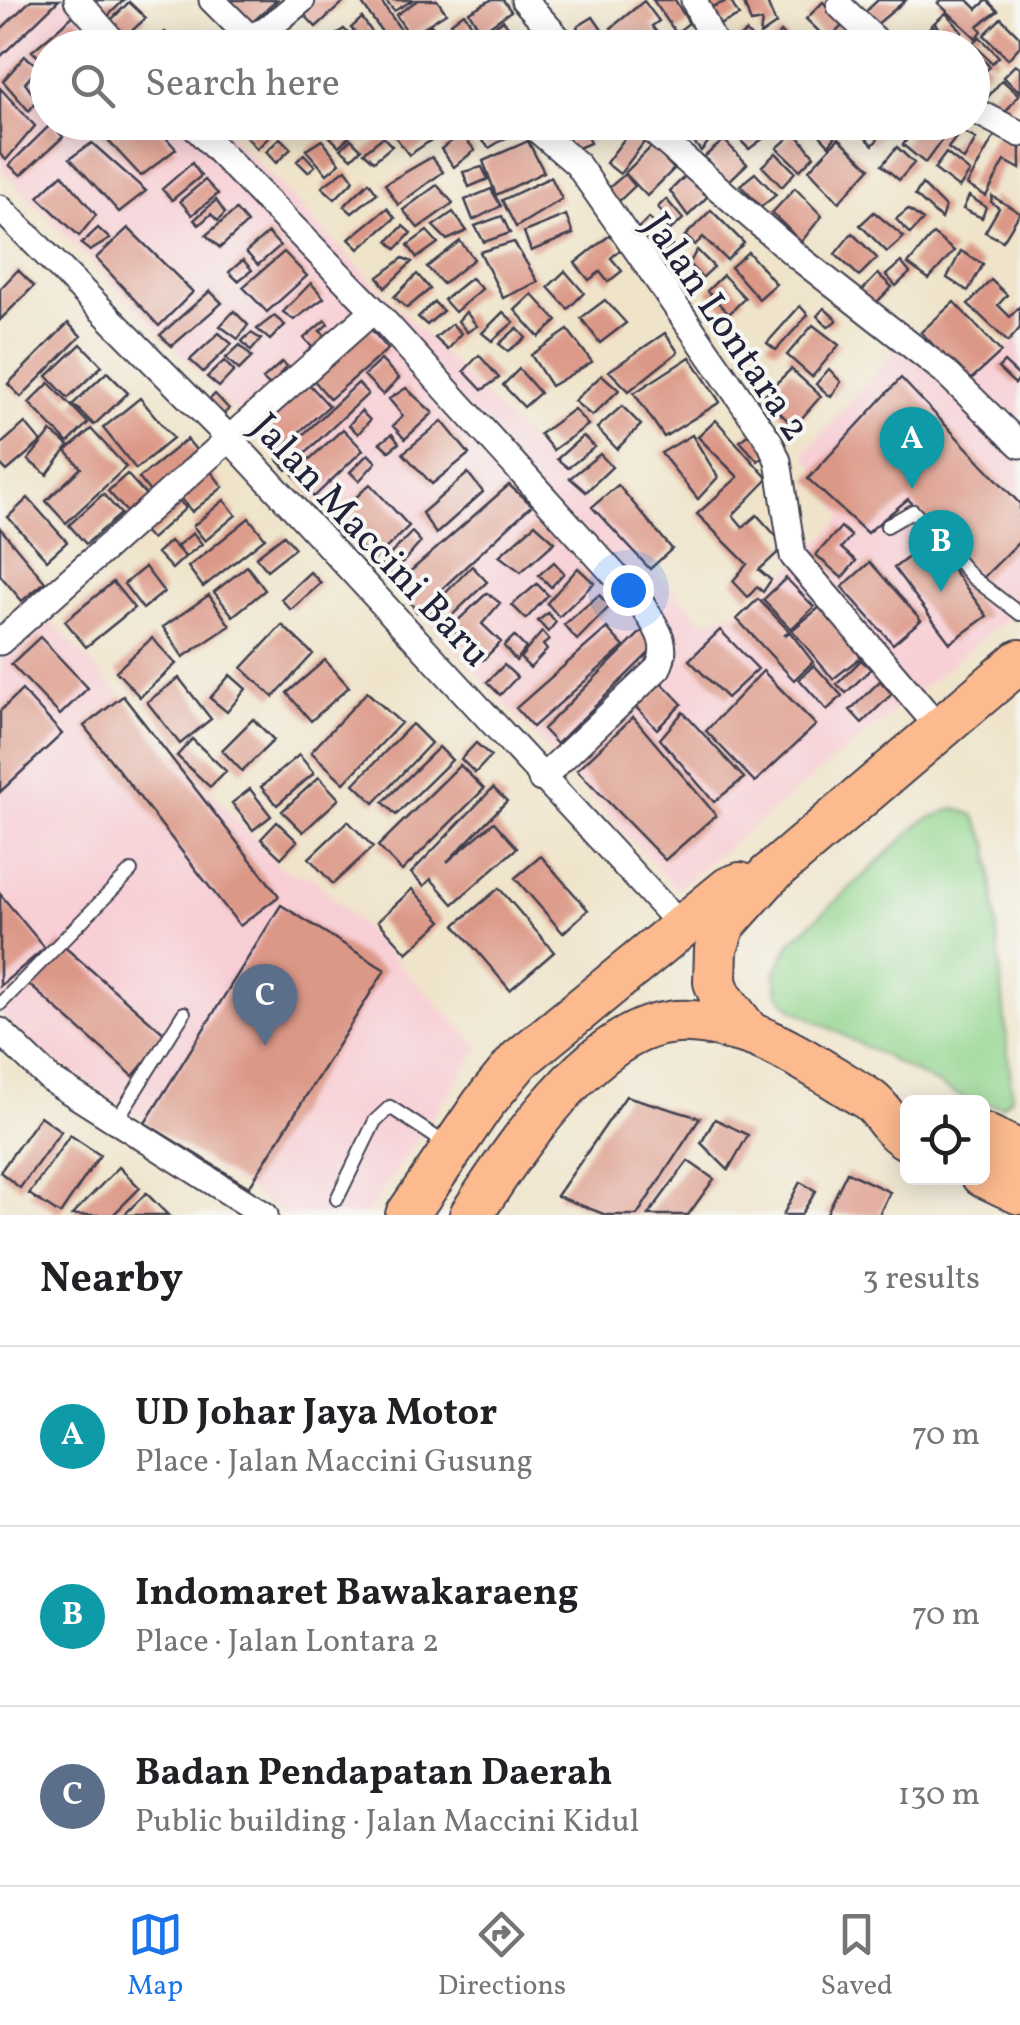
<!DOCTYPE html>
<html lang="en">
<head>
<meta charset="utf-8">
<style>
  :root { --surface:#fff; --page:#f2f2f2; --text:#202124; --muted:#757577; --line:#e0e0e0; --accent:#1a73e8 }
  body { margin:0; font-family:Vollkorn,serif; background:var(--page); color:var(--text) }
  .controls { position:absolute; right:30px; bottom:30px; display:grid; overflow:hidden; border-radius:15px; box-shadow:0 5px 25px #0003 }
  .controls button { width:90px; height:90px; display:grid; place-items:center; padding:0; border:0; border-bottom:2px solid var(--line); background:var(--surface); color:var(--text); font:50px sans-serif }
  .you { position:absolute; left:628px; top:590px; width:35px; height:35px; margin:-25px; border:8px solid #fff; border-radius:50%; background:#1a73e8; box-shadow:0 0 0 15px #1a73e833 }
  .badge { display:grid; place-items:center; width:65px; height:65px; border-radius:50%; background:var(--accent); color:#fff; font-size:32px; font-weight:700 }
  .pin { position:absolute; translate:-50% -82px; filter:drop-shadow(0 2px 5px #0008) }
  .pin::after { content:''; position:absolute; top:52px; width:35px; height:30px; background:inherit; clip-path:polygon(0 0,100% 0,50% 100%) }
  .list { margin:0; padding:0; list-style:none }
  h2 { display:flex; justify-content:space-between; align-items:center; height:130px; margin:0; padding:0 40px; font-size:42px }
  h2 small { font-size:32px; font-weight:400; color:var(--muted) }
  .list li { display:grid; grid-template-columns:65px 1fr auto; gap:30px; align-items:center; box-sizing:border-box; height:180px; padding:0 40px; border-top:2px solid var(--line) }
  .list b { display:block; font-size:38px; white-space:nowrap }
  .list p { margin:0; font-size:32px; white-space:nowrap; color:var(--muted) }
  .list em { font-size:32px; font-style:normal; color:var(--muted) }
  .icon { flex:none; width:55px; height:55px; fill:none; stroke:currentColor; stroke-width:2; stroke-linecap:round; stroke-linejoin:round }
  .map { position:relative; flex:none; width:1020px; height:1215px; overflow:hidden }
  .search { position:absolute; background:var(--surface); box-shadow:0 5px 25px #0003; left:30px; right:30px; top:30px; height:110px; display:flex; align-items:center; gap:25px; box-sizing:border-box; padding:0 35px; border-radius:55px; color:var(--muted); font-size:38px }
  .sheet { height:670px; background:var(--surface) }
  nav { display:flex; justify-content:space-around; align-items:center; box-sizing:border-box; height:140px; border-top:2px solid var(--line); background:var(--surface); font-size:28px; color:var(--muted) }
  nav a { display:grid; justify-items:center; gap:5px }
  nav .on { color:var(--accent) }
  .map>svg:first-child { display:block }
  .built { fill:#f7cfd5 }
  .green { fill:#92d58d; stroke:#5a7c64; stroke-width:2.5 }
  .building { fill:#dc9887 }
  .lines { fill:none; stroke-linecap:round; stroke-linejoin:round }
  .service-casing { stroke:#413f50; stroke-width:16 }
  .minor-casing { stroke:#413f50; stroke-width:29 }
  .trunk-casing { stroke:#413f50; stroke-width:46 }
  .service { stroke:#fff; stroke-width:12 }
  .minor { stroke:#fff; stroke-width:25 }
  .trunk { stroke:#fcba8e; stroke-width:42 }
  .labels { text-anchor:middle; stroke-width:8; stroke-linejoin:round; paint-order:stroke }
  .street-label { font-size:40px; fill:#22223b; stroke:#f6f6f2 }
</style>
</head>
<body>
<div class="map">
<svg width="1020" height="1215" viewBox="0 0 1020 1215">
  <rect width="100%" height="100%" fill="#f6f6f2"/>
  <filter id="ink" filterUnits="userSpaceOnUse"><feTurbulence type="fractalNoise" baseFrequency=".01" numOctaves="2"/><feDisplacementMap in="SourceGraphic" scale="20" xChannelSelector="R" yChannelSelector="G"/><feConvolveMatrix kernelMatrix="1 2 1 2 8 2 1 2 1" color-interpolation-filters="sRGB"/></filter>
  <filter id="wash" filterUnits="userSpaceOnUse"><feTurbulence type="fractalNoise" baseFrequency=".0048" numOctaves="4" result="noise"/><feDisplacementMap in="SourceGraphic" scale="40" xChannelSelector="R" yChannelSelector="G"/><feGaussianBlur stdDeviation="2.25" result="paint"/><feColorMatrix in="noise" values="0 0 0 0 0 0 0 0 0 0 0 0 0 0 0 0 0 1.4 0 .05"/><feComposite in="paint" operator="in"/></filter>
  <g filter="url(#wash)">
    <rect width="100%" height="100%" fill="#efe4ca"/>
    <path class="built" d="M0,0H100L147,47L48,48V122L219,123L704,622L750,607L843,518L805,453L907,336L975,379L1020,334V608L676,889L189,362L0,168Z
      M45,614L284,870L314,878L480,1047L366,1215H286L28,1043L0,1013V656Z"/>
    <path class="green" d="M955,808L974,815L989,845L1012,1096L1002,1106L972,1102L793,1009L778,993L775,973L791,942L923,821Z"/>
    <g id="blocks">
      <path class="building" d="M31,0H59L0,57V30Z
        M93,0H124L107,17Z
        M218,0H277L245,29Z
        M312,0H346L316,27L301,11Z
        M364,0H380L403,33L389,42L361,2Z
        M385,0H413L394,11Z
        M418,0H437L446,13L410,36L396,15Z
        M491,0H503L511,11L481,32L469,12Z
        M653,0H675L689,23L676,33Z
        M730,0L739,16L719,25L709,8Z
        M743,0H766L776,24L760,35L762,21L751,23Z
        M878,0H906L876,25L864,13Z
        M942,0H968L977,9L987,0L998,11L978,26L982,31L976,38L938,3Z
        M644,1L659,21L652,26L668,48H604L618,36L611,28Z
        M129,2L146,18L123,39L109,22Z
        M823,2L845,23L828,40L806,19Z
        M464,13L472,25L460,33L451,23Z
        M946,13L962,32L953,41L934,23Z
        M74,15L87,28L63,48H48L44,62L32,51Z
        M593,17L602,30L585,43L577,27Z
        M362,18L381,45L380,48H371L351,28Z
        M1001,18L1020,37V46L1008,59L984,35Z
        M503,20L511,30L496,39L500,48H491L484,34Z
        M431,25L447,48H400Z
        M932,25L952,44L949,48H935L922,35Z
        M344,29L362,48H340L331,38Z
        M165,32L181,48H147Z
        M746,32L754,40L745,48H727Z
        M781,32L797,48H765Z
        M980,37L999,57L992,63L973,43Z
        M972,48L990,67L982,74L972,65Z
        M25,56L39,67L25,83L37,100L29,111L3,81Z
        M1015,65L1020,68V92L1003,77Z
        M1002,80L1019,95L1001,118L983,103Z
        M0,88L35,126L6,160L0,154Z
        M91,122H152L176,149L141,176Z
        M234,122H284L257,149Z
        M307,122H332L317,135Z
        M420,122L433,139L409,155L394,135Z
        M475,122H513L519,130L489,148L470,126Z
        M573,122H582L590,143L569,152L559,129Z
        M677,122H711L718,130L701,151Z
        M730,122H765L773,131L749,149L726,126Z
        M808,122H830L840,131L829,145Z
        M850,122H892L873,145Z
        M919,122H933L947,133L925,163L903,145Z
        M52,123L63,137L21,175L9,165Z
        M343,128L350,136L339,146L330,137Z
        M631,130L645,141L620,174L606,163Z
        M961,131L976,139L964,160L948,148Z
        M795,132L814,156L800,170L777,148Z
        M461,134L475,150L454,167L441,149Z
        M995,135L1020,148V169L1005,161L986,196L967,185Z
        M383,137L392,146L374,161L364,152Z
        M280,138L291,149L276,163L266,152Z
        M839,138L870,168L839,202L809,170Z
        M351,139L361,149L352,158L341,149Z
        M322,140L340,163L327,174L306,150Z
        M724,140L747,164L728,182L704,157Z
        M528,141L544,172L496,195L483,161Z
        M92,143L146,191L119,212L70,158Z
        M652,146L674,169L647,196L625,173Z
        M897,147L914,163L899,180L882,165Z
        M776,153L795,172L782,187L762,166Z
        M946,153L970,172L959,188L934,169Z
        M304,154L315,166L308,172L297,161Z
        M432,157L443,172L398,205L385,184Z
        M192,163L201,176L172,200L162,189Z
        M482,167L488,179L469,187L463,172Z
        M346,169L354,180L335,199L322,187Z
        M755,173L776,195L761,207L740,185Z
        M62,174L96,215L79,236L38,197Z
        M625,174L635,186L613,207L602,194Z
        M686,175L708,196L688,216L670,191Z
        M551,177L562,199L516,227L502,200Z
        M205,180L218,194L192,215L180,201Z
        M369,182L377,193L352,213L344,206Z
        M922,184L945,207L941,219L915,195Z
        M437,185L453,203L418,228L403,210Z
        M795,188L822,216L801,242L772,213Z
        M491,189L501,206L473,220L465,200Z
        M969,196L986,207L982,218L963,209Z
        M992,196L1020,213L1003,241L985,232L999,208L991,202Z
        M666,199L683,219L669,231L659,220L664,215L658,207Z
        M216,200L225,213L218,221L211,214L199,225L194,220Z
        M387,208L395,218L359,249L349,239Z
        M908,209L923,220L910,234L896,219Z
        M236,210L247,223L220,248L206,235Z
        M711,210L744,243L727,260L703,237L695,245L685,236Z
        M453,212L467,231L447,240L433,226Z
        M874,212L904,237L887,252L860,225Z
        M566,215L573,234L531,251L524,232Z
        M502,216L510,233L484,242L475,226Z
        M649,218L672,246L658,257L636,230Z
        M403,226L411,233L396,249L388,241Z
        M98,228L110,239L90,251L81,244Z
        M128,228L193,292L159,326L96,258Z
        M427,231L438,243L417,258L408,245Z
        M268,233L280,246L258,265L246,252Z
        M852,233L877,258L859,276L835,254Z
        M933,234L954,251L929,279L908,264Z
        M610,235L621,249L611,258L622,271L608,282L600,272L589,280L575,263Z
        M460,241L474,259L443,284L427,267Z
        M514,242L538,282L503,298L480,252Z
        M697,250L714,267L702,278L689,264Z
        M961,251L983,264L968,291L947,278Z
        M284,252L307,276L267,312L243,287Z
        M748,252L776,284L759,299L731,267Z
        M403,258L412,262L385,288L378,277Z
        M243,260L252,270L238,281L229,272Z
        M680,260L700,288L682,300L663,273Z
        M901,262L910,273L896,286L886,275Z
        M18,270L34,286L0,320V289Z
        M565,271L584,293L568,309L548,287Z
        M417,274L430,289L407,308L394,297Z
        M878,274L892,287L870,309L857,296Z
        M723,275L745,298L729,314L707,291Z
        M471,278L482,289L455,312L444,300Z
        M991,280L1007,295L998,305L1010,317L1020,306V328L1008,342L968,304Z
        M311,283L324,298L294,320L283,312Z
        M210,291L222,303L172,346L160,335Z
        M532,294L557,321L539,337L515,310Z
        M605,300L626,323L600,343L581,318Z
        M434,302L443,311L427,325L418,317Z
        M954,302L1001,352L968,382L921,332Z
        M800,306L808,315L776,350L767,343Z
        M824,308L837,320L828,327L817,316Z
        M234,311L248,325L238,339L220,326Z
        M466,312L477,326L467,332L458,321Z
        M503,312L514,322L492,341L482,333Z
        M274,316L285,325L270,340L257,329Z
        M325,320L328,324L320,331L326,336L330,331L337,339L319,355L304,338Z
        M68,323L81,336L21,397L8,384Z
        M452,324L461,333L448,350L435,338Z
        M813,325L839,345L812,377L787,355Z
        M369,327L388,349L330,399L311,377Z
        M517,328L526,338L508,351L499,344Z
        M568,330L592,362L551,386L531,355Z
        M219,333L232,344L203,372L190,360Z
        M251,333L261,339L251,351L242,341Z
        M665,333L678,352L629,391L609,371Z
        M81,344L102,366L68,398L47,376Z
        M240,345L252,357L239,370L226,358Z
        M479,355L499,378L482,390L464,371Z
        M690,357L720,402L664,437L634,393Z
        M381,360L399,378L383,395L364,375Z
        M224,361L234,371L219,387L207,377Z
        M282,362L287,366L280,374L289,383L276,393L263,379Z
        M1004,362L1020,377L1015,384L998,368Z
        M519,369L540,393L524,407L503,385Z
        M791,369L821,396L794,427L763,396Z
        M829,369L841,382L831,397L816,384Z
        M107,372L128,393L94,425L73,404Z
        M602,375L619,390L592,416L574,401Z
        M901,378L1020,504V541L981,580L908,499L867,533L808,479Z
        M49,383L88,423L68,443L29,403Z
        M358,383L368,394L287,470L277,459Z
        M309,384L329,406L281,448L260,425Z
        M406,388L433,413L405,439L393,426L403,416L389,399Z
        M215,394L229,409L222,416L208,401Z
        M140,398L173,438L136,469L103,428Z
        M622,406L641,425L617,449L597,428Z
        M574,409L588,425L553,450L540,434Z
        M361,411L370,420L358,434L349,425Z
        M716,420L768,479L733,515L743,527L757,515L785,546L759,570L771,580L763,592L757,587L748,597L733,581L747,564L697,514L738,477L698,437Z
        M442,421L469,454L432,484L403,453Z
        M25,423L41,442L7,471L0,464V445Z
        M91,429L126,467L66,523L46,501L81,468L66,451Z
        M343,429L363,450L314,497L293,474Z
        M753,430L771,449L758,461L740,441Z
        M51,432L69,446L47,475L28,460Z
        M392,434L399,443L389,451L380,443Z
        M692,435L718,477L698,499L661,453Z
        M583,436L595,447L568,468L557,459Z
        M187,439L202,457L153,496L139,478Z
        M368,454L376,462L359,481L350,472Z
        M600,454L612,467L586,492L570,478Z
        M206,465L223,487L192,512L175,490Z
        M468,473L483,492L436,534L422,513Z
        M127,474L153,503L134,520L108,491Z
        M370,484L409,526L374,560L332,520Z
        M509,485L532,505L417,612L397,583Z
        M618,485L672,549L650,569L592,507Z
        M172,493L186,508L151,539L138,524Z
        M103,494L121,514L86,544L69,525Z
        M28,498L67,542L47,560L8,517Z
        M224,500L236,515L205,541L193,526Z
        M249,518L265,538L203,587L188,567Z
        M535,524L555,542L521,572L499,556Z
        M841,527L851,536L841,548L856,561L842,578L816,555Z
        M0,528L45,582L22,601L0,575Z
        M412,532L421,542L392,575L381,564Z
        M193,533L202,544L185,557L177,546Z
        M284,535L295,548L267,570L256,557Z
        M931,540L987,616L950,643L894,568Z
        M170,541L185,557L172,569L157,553Z
        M554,562L564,573L551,587L539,575Z
        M870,562L921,620L893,644L842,587Z
        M247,566L265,590L233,616L214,592Z
        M472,566L487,582L442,625L428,611Z
        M145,567L164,592L143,609L124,584Z
        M578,568L594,583L559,617L547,603Z
        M310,572L321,583L291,610L281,599Z
        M786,578L814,607L791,629L763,600Z
        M113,582L134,608L86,647L65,621Z
        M537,584L548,595L526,619L512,605Z
        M487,593L500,603L482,624L501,642L483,660L451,627Z
        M209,595L230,626L183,657L163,627Z
        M599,595L610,606L577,640L564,625Z
        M758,599L789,631L784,636L790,632L813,662L794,680L737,619Z
        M820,607L861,657L833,679L792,630Z
        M548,613L556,622L548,632L538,621Z
        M282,625L313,654L273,697L242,668Z
        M607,628L624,647L533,727L516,708Z
        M643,630L653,649L557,744L543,729Z
        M720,630L758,669L727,698L689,660Z
        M542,632L549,640L543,645L547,650L530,668L520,658Z
        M514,636L526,648L516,661L504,646Z
        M40,637L88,688L60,715L11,664Z
        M152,638L176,664L140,697L116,671Z
        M325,660L349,687L311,721L287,693Z
        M861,660L871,669L846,693L837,684Z
        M504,665L517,677L500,695L487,682Z
        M814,665L842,696L827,710L799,679Z
        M763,671L816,725L755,782L706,731Z
        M230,675L246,689L227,712L210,698Z
        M179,678L211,719L180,744L147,702Z
        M658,679L682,704L657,729L632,703Z
        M880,681L892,694L862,723L850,710Z
        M22,690L62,734L0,792V711Z
        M367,692L401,723L344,783L311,752Z
        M123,696L279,896L240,926L84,726Z
        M683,712L744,778L714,802L660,739Z
        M633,717L716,815L665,860L577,770Z
        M253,719L274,740L242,771L222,750Z
        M412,724L431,743L374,803L354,784Z
        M192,739L226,771L210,787L177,756Z
        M476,743L491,756L475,773L461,759Z
        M439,747L452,760L396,815L383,802Z
        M299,755L314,773L277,805L261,787Z
        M460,765L484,789L402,871L378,846Z
        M319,777L339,799L303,832L282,811Z
        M493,788L507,801L447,862L494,822L517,848L453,904L431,879L424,886L411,873Z
        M250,789L271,816L253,830L232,803Z
        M348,821L373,847L333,884L309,858Z
        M277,822L297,841L281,858L261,839Z
        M541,856L588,910L563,933L515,878Z
        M499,888L554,952L510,990L455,925Z
        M412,889L442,921L407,953L378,921Z
        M0,894L45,948L0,986Z
        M281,905L385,970L249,1187L145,1123Z
        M60,943L167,1036L133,1076L26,982Z
        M626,1096L700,1118L637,1215H606L557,1196Z
        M40,1116L61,1131L20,1188L0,1172Z
        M715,1119L748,1135L728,1170L701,1143Z
        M70,1135L100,1155L60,1214L29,1194Z
        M688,1161L714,1179L688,1215H648Z
        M119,1167L140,1188L113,1215H72Z
        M847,1172L890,1192L879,1215H826Z
        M800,1182L816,1191L801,1215H783Z
        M146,1193L168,1215H124Z"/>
    </g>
  </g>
  <g filter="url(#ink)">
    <use href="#blocks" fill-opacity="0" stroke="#413f50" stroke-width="2.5"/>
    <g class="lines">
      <g class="service-casing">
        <path id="service" d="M887,526L913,511L973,578L1020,614
          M0,1004L131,871
          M116,1121L184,1013
          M337,1199L375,1121L390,1107L446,1144"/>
      </g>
      <g class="minor-casing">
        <path id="minor" d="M77,0L119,48
          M212,0L249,37L266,30L302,0
          M524,0L567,48
          M694,0L716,48
          M840,6L884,48
          M972,109L1020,134
          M190,122L374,310L642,605C655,625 671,644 658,668L541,779
          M528,122L577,164L770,442L778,461L793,556L940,729
          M642,122L799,258L944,371L1020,445
          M0,208L228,437L682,927
          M0,642L374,310
          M0,1031L50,1079L265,1215"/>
      </g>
      <g class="trunk-casing">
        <path id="trunk" d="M749,1033L721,997L715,982L716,949L724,925L769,875L1020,661
          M982,1134L1020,1152
          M982,1175L1020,1193
          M407,1215L483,1104L519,1060L729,888L740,884
          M471,1215C511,1154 590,1032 669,1023C693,1019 720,1026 744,1032C780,1042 832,1077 865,1097C883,1107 888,1129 908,1139"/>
      </g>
      <use href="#service" class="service"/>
      <use href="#minor" class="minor"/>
      <use href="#trunk" class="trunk"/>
    </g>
  </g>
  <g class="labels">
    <g class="street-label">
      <text transform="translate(728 326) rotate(56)" y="14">Jalan Lontara 2</text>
      <text transform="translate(372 539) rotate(47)" y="14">Jalan Maccini Baru</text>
    </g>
  </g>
</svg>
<div class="controls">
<button><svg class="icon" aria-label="locate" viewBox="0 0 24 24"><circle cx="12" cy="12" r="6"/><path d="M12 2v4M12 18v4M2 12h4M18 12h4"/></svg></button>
</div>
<div class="you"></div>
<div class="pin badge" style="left:912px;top:489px;background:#0f9aa8">A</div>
<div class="pin badge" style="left:941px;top:592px;background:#0f9aa8">B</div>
<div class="pin badge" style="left:265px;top:1046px;background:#5c6f8a">C</div>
<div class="search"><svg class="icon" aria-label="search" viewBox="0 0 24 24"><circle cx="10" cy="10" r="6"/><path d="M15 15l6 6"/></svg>Search here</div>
</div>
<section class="sheet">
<h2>Nearby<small>3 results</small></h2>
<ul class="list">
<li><span class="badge" style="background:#0f9aa8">A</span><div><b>UD Johar Jaya Motor</b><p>Place · Jalan Maccini Gusung</p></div><em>70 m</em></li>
<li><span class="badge" style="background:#0f9aa8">B</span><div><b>Indomaret Bawakaraeng</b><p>Place · Jalan Lontara 2</p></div><em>70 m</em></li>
<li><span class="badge" style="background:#5c6f8a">C</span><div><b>Badan Pendapatan Daerah</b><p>Public building · Jalan Maccini Kidul</p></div><em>130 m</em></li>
</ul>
</section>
<nav>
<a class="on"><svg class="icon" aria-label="map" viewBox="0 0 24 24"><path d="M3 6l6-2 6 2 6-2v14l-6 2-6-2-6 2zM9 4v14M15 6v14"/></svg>Map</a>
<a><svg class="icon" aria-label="directions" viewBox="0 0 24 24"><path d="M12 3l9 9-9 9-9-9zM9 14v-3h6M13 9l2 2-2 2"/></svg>Directions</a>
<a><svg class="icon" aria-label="saved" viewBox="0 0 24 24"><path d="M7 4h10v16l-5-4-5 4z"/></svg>Saved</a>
</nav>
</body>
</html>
